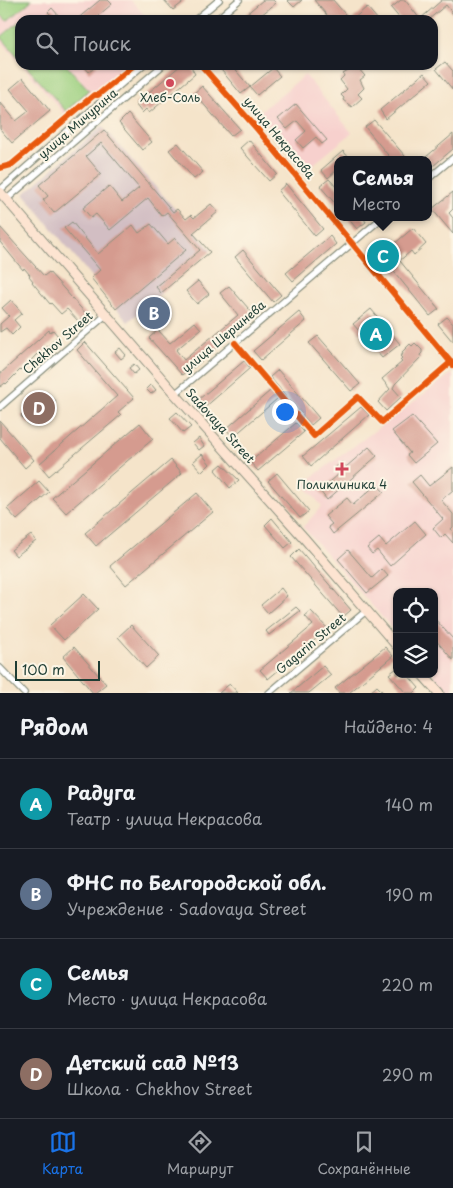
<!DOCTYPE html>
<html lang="ru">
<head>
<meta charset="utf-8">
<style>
  :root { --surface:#171b24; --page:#242831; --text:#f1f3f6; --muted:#9ea1a6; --line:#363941; --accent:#1a73e8 }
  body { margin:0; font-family:"Playpen Sans",sans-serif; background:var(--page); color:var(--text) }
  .controls { position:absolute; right:15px; bottom:15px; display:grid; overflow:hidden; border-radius:10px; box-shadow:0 1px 4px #0004 }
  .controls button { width:45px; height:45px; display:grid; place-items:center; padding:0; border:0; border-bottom:1px solid var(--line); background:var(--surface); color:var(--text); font:25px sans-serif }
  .scale { position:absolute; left:15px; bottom:12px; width:85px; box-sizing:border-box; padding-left:5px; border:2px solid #1f3d34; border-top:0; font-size:14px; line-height:18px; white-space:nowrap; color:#1f3d34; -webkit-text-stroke:4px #fcf5e5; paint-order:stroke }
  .you { position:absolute; left:284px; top:411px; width:18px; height:18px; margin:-12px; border:4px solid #fff; border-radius:50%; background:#1a73e8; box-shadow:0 0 0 8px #1a73e833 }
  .badge { display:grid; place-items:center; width:32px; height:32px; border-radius:50%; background:var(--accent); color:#fff; font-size:16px; font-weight:700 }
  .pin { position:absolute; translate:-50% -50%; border:2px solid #fff; box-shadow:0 1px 5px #0006 }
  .popup { position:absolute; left:334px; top:156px; width:98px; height:65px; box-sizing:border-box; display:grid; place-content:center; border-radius:10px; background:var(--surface); filter:drop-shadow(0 1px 4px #0005); font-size:16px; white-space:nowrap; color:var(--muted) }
  .popup b { font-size:19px; color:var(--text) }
  .popup::after { content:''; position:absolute; left:50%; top:100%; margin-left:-10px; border:10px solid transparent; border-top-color:var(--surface) }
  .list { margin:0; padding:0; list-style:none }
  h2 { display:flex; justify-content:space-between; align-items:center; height:65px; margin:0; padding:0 20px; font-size:21px }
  h2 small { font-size:16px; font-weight:400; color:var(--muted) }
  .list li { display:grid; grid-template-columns:32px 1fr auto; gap:15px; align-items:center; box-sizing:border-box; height:90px; padding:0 20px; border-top:1px solid var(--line) }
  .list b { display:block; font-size:19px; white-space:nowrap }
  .list p { margin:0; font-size:16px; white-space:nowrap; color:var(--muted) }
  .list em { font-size:16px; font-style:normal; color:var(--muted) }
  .icon { flex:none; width:28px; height:28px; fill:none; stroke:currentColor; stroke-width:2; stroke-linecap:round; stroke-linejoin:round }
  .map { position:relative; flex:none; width:453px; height:693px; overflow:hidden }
  .search { position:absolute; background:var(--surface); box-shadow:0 1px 4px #0004; left:15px; right:15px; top:15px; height:55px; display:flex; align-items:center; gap:12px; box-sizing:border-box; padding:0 18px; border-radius:15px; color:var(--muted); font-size:19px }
  .sheet { height:425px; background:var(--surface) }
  nav { display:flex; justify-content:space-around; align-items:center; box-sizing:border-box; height:70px; border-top:1px solid var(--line); background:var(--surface); font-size:14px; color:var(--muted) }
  nav a { display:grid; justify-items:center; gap:2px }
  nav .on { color:var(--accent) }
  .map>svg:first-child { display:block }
  .built { fill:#f7d0cd }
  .industrial { fill:#d2bec3 }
  .green { fill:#9dd080; stroke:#5e865a }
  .building { fill:#d59b8f }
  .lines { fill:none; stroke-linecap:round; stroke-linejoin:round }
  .minor-casing { stroke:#8a907f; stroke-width:8 }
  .secondary-casing { stroke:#8a907f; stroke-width:11 }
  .minor { stroke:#fff; stroke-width:5.5 }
  .secondary { stroke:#fde4d1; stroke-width:9 }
  .cycleway-casing { stroke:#fcf5e5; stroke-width:9 }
  .cycleway { stroke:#e8590c; stroke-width:6 }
  .poi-dot { fill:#d1495b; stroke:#fcf5e5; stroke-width:2 }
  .labels { text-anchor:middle; stroke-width:4; stroke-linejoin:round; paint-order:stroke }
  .poi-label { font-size:12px; fill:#1f3d34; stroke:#fcf5e5 }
  .street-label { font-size:12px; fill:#1f3d34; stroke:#fcf5e5 }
</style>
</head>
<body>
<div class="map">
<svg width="453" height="693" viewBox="0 0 453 693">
  <rect width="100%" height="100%" fill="#fcf5e5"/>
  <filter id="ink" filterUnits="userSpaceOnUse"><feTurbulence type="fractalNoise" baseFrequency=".02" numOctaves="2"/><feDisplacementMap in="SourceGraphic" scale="10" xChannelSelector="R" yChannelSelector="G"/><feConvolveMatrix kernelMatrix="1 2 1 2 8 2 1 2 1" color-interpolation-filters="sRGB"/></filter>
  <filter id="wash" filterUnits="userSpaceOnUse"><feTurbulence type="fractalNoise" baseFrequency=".0096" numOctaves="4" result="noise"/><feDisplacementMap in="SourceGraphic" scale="20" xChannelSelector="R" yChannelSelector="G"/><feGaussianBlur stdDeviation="1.12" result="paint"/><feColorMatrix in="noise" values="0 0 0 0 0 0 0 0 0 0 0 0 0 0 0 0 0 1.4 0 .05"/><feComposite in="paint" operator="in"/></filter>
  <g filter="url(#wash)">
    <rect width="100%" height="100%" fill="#f5e4ca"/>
    <path class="built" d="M0,0H131L149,20H20V63L0,40Z
      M22,65H127L67,117Z
      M305,75L352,133L305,171L258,113Z
      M451,374L453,375V693H448L432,674H434V592H397V634L303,527L322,506L303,484Z"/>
    <path class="industrial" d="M102,126L211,250L128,322L24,194Z"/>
    <path class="green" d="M0,0H32L7,21L0,14Z
      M20,21V59L1,37Z
      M25,65H66L89,90L66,111Z"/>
    <g id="blocks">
      <path class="building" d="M100,0H108L112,4L93,20H76Z
        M164,0H186L173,10Z
        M263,0H273L276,3L255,20H239Z
        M287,0H302L294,7Z
        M314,0H333L350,20H331Z
        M401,0H405L420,19L442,0H453V14L446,5L428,20H401L391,8Z
        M367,7L378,20H352Z
        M52,8L59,16L55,19L48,12Z
        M445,62L453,71V90L436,69Z
        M83,65H98L89,72Z
        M181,65H193L192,69L195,74L149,113L146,109L142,113L135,104Z
        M217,65H231L250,87L241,94Z
        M356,66L365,76L360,80L364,88L358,94L362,98L352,107L343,100L344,98L341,95L347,89L340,80L344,76L343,74Z
        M273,68L280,76L257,95L250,87Z
        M424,73L431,81L386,119L380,110Z
        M23,78L50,111L12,143L0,129V102L16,121L29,111L10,89Z
        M202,86L240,129L231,136L194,93Z
        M296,104L327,140L322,144L316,137L303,148L296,140L306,131L297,121L287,129L278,119Z
        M128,114L152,142L142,150L119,123Z
        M374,120L405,156L400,160H392L365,127Z
        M104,130L173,212L177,209L186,219L191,215L194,218L211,204L218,212L193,233L210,252L161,293L156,287L200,250L167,212L162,216L148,198L110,230L96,214L91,218L83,208L109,186L122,202L139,188L101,143L86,156L101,174L54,213L43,200L48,196L39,185Z
        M453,134V149L433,166L426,157Z
        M249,140L277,174L269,181L240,148Z
        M178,143L203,172L194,179L169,150Z
        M343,151L351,160H338V169L328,178L321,170Z
        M329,179L338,189V207L320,186Z
        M286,184L323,229L315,236L278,191Z
        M453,192V209L449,213L453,218V234L432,209Z
        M347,217H363L366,222L357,229Z
        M72,222L98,254L133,225L139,233L151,224L168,244L175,238L186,250L116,309L91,278L100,270L64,228Z
        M0,227L44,276L49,272L87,315L79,322L67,309L61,314L51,303L50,304L32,282L33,281L29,276L30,275L24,268L23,270L0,242Z
        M413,228L426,244L414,255L411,251L398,262L387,250Z
        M330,236L336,244L293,281L286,273Z
        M243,250L281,295L273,302L235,257Z
        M400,261L439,309L430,316L391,268Z
        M198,281L209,294L197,304L186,291Z
        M229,286L255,316L193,368L192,367L182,375L149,338L158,330L170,343L195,322L201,329L176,350L184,360L238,315L220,293Z
        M157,298L170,313L157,322L158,323L152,329L139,314Z
        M11,300L22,313L14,320L20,327L12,335L6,328L0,332V324L9,316L2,308Z
        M371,309L400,344L382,358L353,324Z
        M299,312L306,321L261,360L253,351Z
        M447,317L453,324V342L438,324Z
        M49,330L50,332L53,330L58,336L42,352L38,355L37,354L22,370L21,369L6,384L5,383L0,387V374Z
        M318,336L360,384L351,391L309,343Z
        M85,342L134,398L118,412L121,415L49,476L39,464L117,396L77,350Z
        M415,343L422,350V353L420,355L421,357L395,384L393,388L401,397L386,411L378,402L390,389L382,379L402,362L400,360L402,358L400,356L403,354L402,352L410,344L412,346Z
        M120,348L126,355L121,359L115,352Z
        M244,361L250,368L204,408L198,400Z
        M134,364L139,370L134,374L129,368Z
        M278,370L319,418L311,425L270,377Z
        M151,384L156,390L151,394L146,389Z
        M270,391L277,399L233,437L226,429Z
        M47,392L56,401L29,425L21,416Z
        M361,407L369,415L311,466L303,456Z
        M177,412L191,427L183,433L170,418Z
        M412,416L437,444L414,463L407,455L410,453L392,431Z
        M0,421L34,460L25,468L0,438Z
        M140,423L153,439L66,513L52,498Z
        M296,423L304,432L258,471L250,462Z
        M199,438L204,446L199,450L193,443Z
        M369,447L377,456L327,500L320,491L340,473L335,468L342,462L346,467Z
        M202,454L210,464L202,472L193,462Z
        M171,460L182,473L96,546L85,533Z
        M222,464L239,480L230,488L215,470Z
        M453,467V490L441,500L453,514V527L451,529L453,532V543L445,534L441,538L433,528L443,519L412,482L420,475L429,486Z
        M277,473L309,511L300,518L268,481Z
        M39,481L49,492L17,520L7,509Z
        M377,484L384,492L333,534L328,527L332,524L325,516L347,498L353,505Z
        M197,493L213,512L126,585L110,566Z
        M272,518L292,542L285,548L265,525Z
        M415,521L426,534L390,566L377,550L372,554L367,548L379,538L386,546Z
        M31,535L36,541L16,556L11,550Z
        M299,549L351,610L343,617L291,557Z
        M348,550L372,578L382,569L388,576L367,593L338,559Z
        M281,588L287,596L268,613L261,605Z
        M84,594L98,609L64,640L50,625Z
        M296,607L300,611L269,635L266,631Z
        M311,611L328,629L268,679L260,670L313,625L305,616Z
        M434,618L453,639V660L434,638Z
        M131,625L159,656L146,668L118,637Z
        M74,647L106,684L95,693H93L63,657Z
        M385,647L393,656L349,693H339L335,688Z
        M323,666L331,675L309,693H291Z
        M397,668V674H407L419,688L414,693H406L389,674Z
        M230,684L238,693H219L227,686Z
        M377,686L384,693H369Z"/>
    </g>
  </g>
  <g filter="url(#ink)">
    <use href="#blocks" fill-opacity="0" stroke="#8a907f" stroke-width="1"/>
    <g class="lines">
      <g class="minor-casing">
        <path id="minor" d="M195,20L219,0
          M216,20L239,0
          M201,65L258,130L453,365
          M428,179L453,158
          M0,190L143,65
          M7,199L163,65
          M235,343L314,436L358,397L382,422L451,362
          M175,394L383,217
          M0,407L107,314
          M0,668L24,693
          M269,693L366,611"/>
      </g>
      <g class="secondary-casing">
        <path id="secondary" d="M0,192L175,394L304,538L397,646
          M422,674L439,693"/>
      </g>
      <use href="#minor" class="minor"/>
      <use href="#secondary" class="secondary"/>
      <g class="cycleway-casing">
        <path id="cycleway" d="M201,65L258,130L453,365
          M0,168L11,165L94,95H98L134,65
          M235,343L314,436L358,397L382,422L451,362"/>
      </g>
      <use href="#cycleway" class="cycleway"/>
    </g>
  </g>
  <g class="poi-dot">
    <circle cx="170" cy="83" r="5"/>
    <path d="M339.5 461.5h5v5h5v5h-5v5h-5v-5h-5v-5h5z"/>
  </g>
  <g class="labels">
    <g class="poi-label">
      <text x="170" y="102">Хлеб-Соль</text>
      <text x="342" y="489">Поликлиника 4</text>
    </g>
    <g class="street-label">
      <text transform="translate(78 124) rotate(-41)" y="4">улица Мичурина</text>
      <text transform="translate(279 138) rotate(50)" y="4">улица Некрасова</text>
      <text transform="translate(224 337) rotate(-40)" y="4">улица Шершнева</text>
      <text transform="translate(58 343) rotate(-41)" y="4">Chekhov Street</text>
      <text transform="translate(220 426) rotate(48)" y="4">Sadovaya Street</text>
      <text transform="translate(311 644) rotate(-40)" y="4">Gagarin Street</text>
    </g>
  </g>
</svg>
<div class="controls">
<button><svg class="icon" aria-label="locate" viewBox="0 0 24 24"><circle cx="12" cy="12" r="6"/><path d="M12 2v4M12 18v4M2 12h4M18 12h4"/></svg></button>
<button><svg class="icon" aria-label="layers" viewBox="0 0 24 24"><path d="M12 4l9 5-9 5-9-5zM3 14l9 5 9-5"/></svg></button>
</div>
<div class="scale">100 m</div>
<div class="you"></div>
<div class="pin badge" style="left:376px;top:334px;background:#0f9aa8">A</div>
<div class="pin badge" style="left:154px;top:313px;background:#5c6f8a">B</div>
<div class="pin badge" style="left:383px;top:256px;background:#0f9aa8">C</div>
<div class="popup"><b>Семья</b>Место</div>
<div class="pin badge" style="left:39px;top:408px;background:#8d6e63">D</div>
<div class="search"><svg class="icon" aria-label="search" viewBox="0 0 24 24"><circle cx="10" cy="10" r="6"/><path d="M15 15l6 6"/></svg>Поиск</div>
</div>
<section class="sheet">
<h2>Рядом<small>Найдено: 4</small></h2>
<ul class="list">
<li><span class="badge" style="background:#0f9aa8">A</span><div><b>Радуга</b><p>Театр · улица Некрасова</p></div><em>140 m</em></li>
<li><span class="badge" style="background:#5c6f8a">B</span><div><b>ФНС по Белгородской обл.</b><p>Учреждение · Sadovaya Street</p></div><em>190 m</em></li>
<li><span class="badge" style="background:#0f9aa8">C</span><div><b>Семья</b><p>Место · улица Некрасова</p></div><em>220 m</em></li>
<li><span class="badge" style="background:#8d6e63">D</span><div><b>Детский сад №13</b><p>Школа · Chekhov Street</p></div><em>290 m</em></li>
</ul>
</section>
<nav>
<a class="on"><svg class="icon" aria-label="map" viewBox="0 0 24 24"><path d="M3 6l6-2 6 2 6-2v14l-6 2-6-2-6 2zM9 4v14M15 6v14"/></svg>Карта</a>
<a><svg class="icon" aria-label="directions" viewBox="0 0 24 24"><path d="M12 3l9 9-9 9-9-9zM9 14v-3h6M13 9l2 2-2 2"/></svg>Маршрут</a>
<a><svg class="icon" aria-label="saved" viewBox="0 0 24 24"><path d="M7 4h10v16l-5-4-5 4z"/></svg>Сохранённые</a>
</nav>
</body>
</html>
